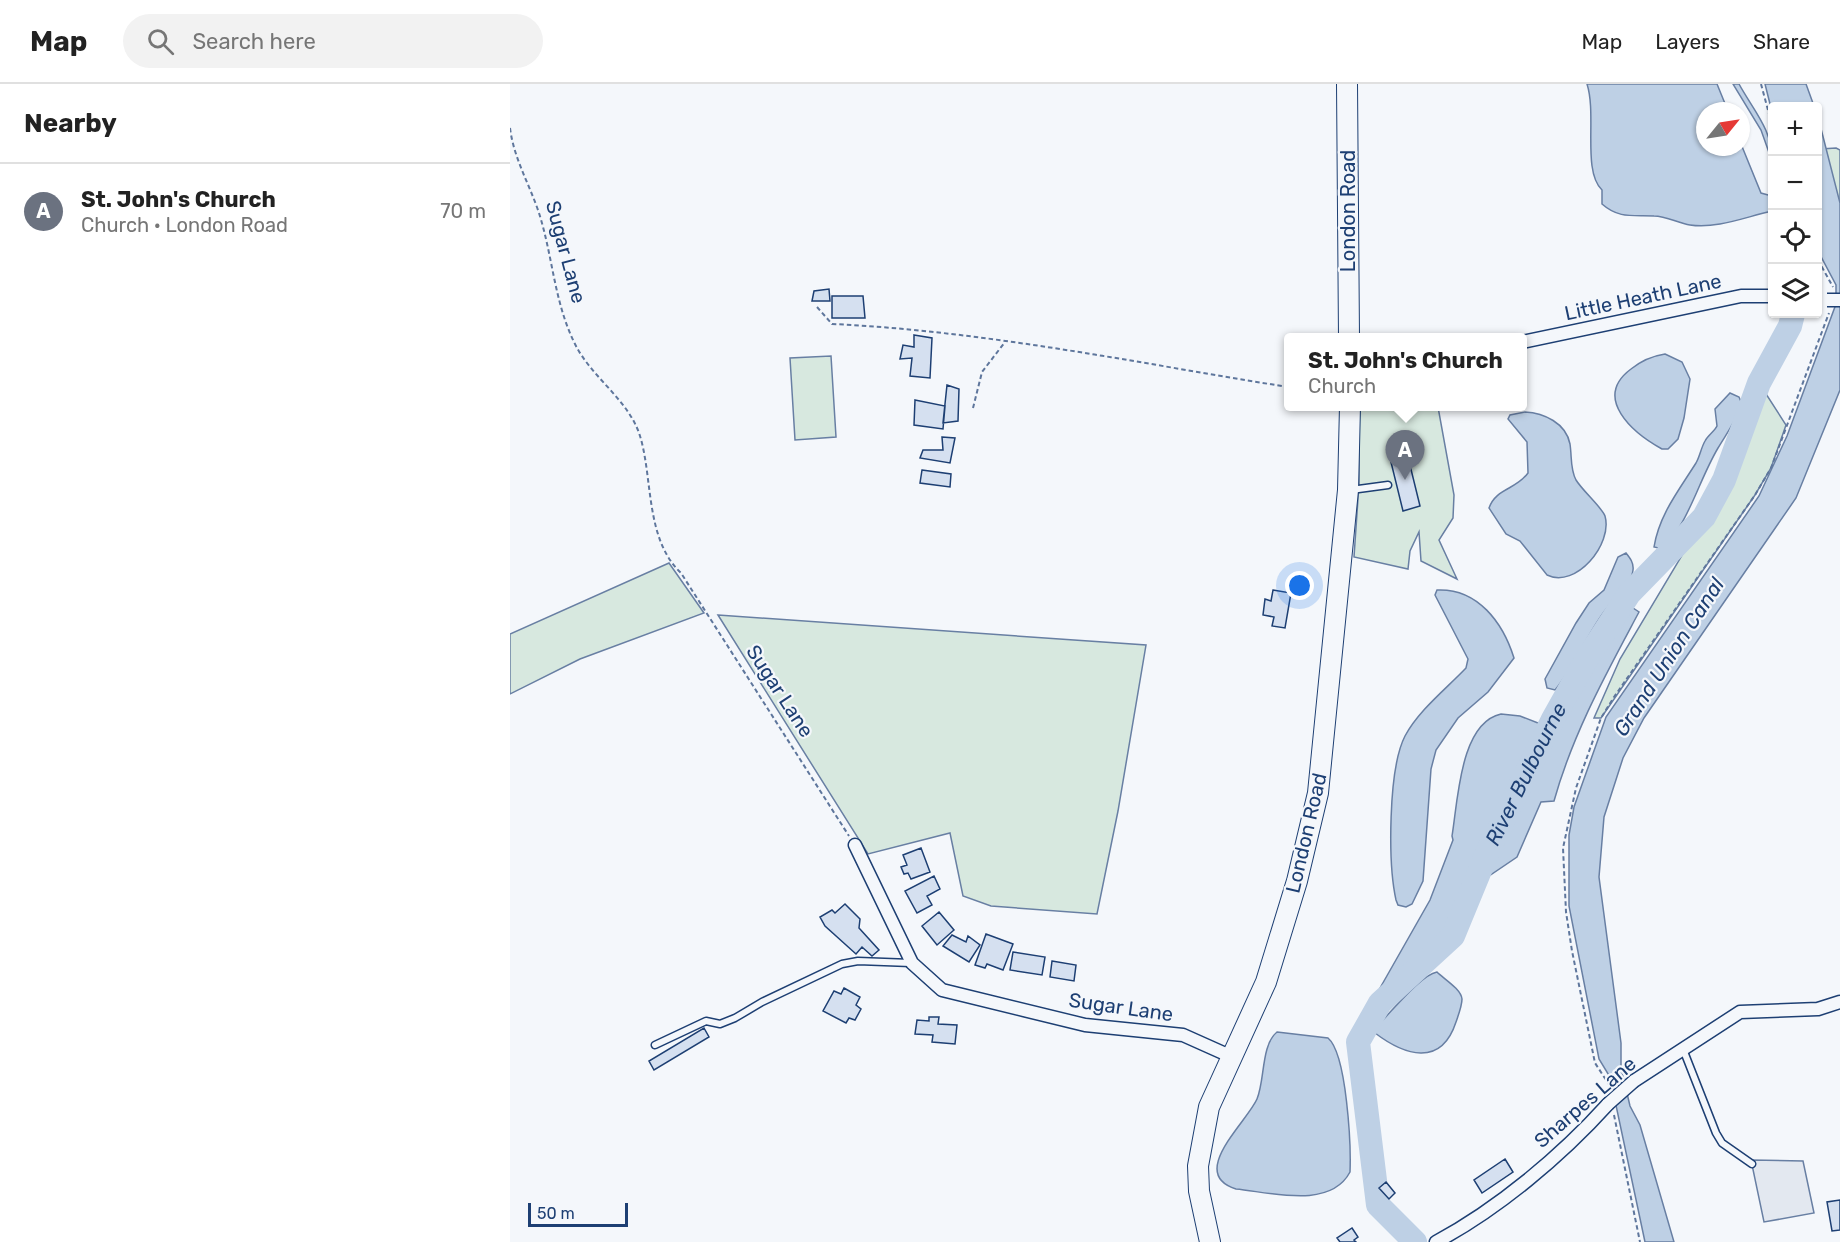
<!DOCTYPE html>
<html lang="en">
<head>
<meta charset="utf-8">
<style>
  :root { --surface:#fff; --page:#f2f2f2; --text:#222; --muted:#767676; --line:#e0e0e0; --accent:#7c3aed }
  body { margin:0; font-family:Rubik,sans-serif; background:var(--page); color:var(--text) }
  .controls { position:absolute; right:18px; top:18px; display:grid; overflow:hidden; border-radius:6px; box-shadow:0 2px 4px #0004 }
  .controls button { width:54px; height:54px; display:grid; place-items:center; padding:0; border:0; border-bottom:2px solid var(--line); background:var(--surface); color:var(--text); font:30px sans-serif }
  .compass { position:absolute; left:1186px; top:18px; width:54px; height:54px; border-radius:50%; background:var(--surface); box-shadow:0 2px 4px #0004; rotate:60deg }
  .scale { position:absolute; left:18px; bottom:15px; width:100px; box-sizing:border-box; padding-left:6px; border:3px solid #1d3f73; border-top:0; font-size:16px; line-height:21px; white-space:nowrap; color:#1d3f73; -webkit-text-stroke:4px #f4f7fb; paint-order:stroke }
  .you { position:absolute; left:790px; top:502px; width:21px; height:21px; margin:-15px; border:4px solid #fff; border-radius:50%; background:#1a73e8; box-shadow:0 0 0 9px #1a73e833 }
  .badge { display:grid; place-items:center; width:39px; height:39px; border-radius:50%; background:var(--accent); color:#fff; font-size:20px; font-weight:700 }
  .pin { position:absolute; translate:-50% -50px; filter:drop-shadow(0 2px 3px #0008) }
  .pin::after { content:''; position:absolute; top:32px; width:21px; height:18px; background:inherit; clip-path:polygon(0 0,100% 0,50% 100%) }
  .popup { position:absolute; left:774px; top:249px; width:243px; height:78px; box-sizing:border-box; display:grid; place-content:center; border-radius:6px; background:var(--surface); filter:drop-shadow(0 2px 4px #0005); font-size:20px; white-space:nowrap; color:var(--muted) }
  .popup b { font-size:22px; color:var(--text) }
  .popup::after { content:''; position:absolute; left:50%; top:100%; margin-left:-12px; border:12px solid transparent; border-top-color:var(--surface) }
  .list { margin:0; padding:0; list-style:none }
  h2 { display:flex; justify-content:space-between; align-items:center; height:78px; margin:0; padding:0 24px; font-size:26px }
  h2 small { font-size:20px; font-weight:400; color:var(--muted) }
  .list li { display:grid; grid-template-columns:39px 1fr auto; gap:18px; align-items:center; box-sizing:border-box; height:96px; padding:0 24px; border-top:2px solid var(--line) }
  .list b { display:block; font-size:22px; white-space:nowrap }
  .list p { margin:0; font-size:20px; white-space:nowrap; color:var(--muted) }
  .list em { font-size:20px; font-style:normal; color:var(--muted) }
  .icon { flex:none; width:33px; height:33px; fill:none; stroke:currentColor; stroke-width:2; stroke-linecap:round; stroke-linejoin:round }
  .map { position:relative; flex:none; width:1330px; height:1158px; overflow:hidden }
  header { display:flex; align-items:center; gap:36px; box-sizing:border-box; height:84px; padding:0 30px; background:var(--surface); border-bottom:2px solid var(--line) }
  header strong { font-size:28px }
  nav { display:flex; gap:33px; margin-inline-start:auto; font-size:21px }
  .search { width:420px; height:54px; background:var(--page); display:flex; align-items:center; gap:15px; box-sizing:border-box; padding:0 21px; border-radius:33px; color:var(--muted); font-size:22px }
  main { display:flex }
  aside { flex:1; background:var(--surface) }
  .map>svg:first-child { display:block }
  .green { fill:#d7e8df; stroke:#687fa3; stroke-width:1.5 }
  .parking { fill:#e3e8f0; stroke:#687fa3; stroke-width:1.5 }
  .water { fill:#bed0e5; stroke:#687fa3; stroke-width:1.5 }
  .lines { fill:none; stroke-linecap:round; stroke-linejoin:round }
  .river { stroke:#bed0e5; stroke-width:24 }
  .building { fill:#d5e0f0; stroke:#1d3f73; stroke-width:1.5 }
  .lane-casing { stroke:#1d3f73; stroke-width:9 }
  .street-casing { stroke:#1d3f73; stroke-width:15 }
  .primary-casing { stroke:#1d3f73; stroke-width:22 }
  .path { stroke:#5e769c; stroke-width:2; stroke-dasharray:4.5 3; stroke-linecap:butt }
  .lane { stroke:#f4f7fb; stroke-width:6 }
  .street { stroke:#f4f7fb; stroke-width:12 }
  .primary { stroke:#f4f7fb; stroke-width:20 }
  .street-bridge-casing { stroke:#1d3f73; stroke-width:15; stroke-linecap:butt }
  .street-bridge { stroke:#f4f7fb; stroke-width:12 }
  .labels { text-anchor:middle; stroke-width:4.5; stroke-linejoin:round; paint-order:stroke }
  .street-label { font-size:20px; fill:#1d3f73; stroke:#f4f7fb }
  .water-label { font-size:21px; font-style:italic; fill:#1d3f73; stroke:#f4f7fb }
</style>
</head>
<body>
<header>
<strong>Map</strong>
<div class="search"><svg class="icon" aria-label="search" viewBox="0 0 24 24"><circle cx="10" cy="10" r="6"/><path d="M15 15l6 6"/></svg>Search here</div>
<nav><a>Map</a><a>Layers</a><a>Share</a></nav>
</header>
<main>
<aside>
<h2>Nearby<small></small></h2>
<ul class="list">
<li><span class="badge" style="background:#6b7280">A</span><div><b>St. John's Church</b><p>Church · London Road</p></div><em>70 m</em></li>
</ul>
</aside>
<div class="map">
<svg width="1330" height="1158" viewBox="0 0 1330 1158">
  <rect width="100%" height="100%" fill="#f4f7fb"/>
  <path class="green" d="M1326,64L1330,66V140L1311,65Z
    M321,272L326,353L285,356L280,274Z
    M1249,299L1276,341L1261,384L1245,411L1091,634H1084L1110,575L1177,463L1214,396Z
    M849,323H928L944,411L943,434L929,456L947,495L911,477L909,448L900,467L898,485L844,473L849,400Z
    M159,479L194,529L70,575L0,610V550Z
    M208,531L636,561L608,727L587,830L481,822L453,812L440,749L358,770Z"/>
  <path class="parking" d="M1241,1076L1293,1077L1304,1129L1254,1138Z"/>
  <path class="water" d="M1077,0H1207L1218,27H1195V63H1231V60L1251,109L1262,112V123L1258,128C1233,134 1205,145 1180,141C1168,139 1156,132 1144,132C1123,131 1109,135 1092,120V106C1072,87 1087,31 1077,0Z
    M1223,0H1229C1243,26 1263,46 1262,77L1251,46Z
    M1255,0H1296L1304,22H1262V28Z
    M1308,33L1330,119V306L1286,414L1134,634L1113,674L1094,733L1089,793L1111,959V984L1120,1022L1130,1041L1164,1158H1135L1100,993L1089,975L1059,822V751L1064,723L1096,633L1249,412L1277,352L1326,220V201L1308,167Z
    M1155,270L1172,278L1180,295L1174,334L1168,355L1158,365H1152C1123,349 1082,314 1121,285C1131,277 1142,272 1155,270Z
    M1220,309L1229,313L1232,320C1226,337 1217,349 1208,364C1188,398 1180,436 1153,465L1144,463C1149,431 1169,406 1186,379C1190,372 1191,364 1195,357C1198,351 1204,348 1207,342L1205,325Z
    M1015,328C1034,329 1056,339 1060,360C1062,373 1060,385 1066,396C1072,406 1093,425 1095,432C1103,460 1066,505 1037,491L1010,457L996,450L979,424C986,404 1006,406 1018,389L1017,358L998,335L1000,331Z
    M1116,469C1120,474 1124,479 1123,486C1122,499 1105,514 1097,524C1077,549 1066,581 1045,606L1037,604L1035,595L1066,539L1079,519L1094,506L1108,473Z
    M927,506C968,504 993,539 1004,574L978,608L948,634L926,666L921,685L913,797L902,820L896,823L888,821L886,816C878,780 878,685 895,652C909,626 936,605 956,584L958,575L925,511Z
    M1120,522L1129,528C1096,590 1063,649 1044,717L1031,718L1007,773L976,794L1008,717L1049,633Z
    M991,630L1010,632L1033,641L988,731L940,839L929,856L874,908L870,904L920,816L943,756L942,752C948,716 950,639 991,630Z
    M927,888C934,895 951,905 952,915C952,922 948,932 946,938C931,984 894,971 865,949L866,943C880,930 910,891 927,888Z
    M767,948L818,954C837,970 841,1062 840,1088C820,1126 759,1108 726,1105C677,1090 737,1038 747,1015C755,996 751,961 767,948Z"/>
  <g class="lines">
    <path class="river" id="s1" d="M905,1158L868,1121L848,958L870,919L943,852L978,767L1043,635L1076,576L1119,510L1194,433L1214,396L1249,299L1280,242L1283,230"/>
  </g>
  <path class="building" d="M319,205L320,217H302L304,207Z
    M322,212H353L355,234H322Z
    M404,251L422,254L420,294L400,292L402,274L390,275L393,261L404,263Z
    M437,301L449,305L448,337L433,339Z
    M405,316L435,322L433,345L404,341Z
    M432,353L445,354L440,379L410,374L413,366H433Z
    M896,365L910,422L893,427L879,370Z
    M412,386L441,390L440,403L410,399Z
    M763,506L781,509L775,544L762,542L764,533L753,531L755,515L761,517Z
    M411,764L420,788L401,795L398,789L394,790L391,783L397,781L393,771Z
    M424,792L430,805L417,812L422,821L407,829L395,807Z
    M335,820L350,835L349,844L369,866L362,872L352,863L346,870L315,842L310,833L322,826L325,829Z
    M429,828L444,846L427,861L412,842Z
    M476,850L503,860L493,886L477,880L475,884L465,881Z
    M442,851L456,858L458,852L470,861L459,878L433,862Z
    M503,868L535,873L532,891L500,886Z
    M542,877L566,881L564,897L540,893Z
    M334,904L350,913L346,921L351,925L345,936L339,934L336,939L313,927L324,907L331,910Z
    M419,933H429L428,940L447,941L445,960L422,958L423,951L405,950L407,936L419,937Z
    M194,944L199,953L144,986L139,977Z
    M995,1075L1003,1088L972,1109L964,1096Z
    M876,1098L885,1109L879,1115L869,1104Z
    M1330,1116V1146L1322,1147L1317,1118Z
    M842,1144L848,1153L844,1156L846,1158H830L827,1154Z"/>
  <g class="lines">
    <g class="lane-casing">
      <path id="lane" d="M841,406L878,401
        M145,961L196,937L210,940L225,934L252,918L332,880L348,877L401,879
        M1173,965L1206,1049L1212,1059L1242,1080"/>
    </g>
    <g class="street-casing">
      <path id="street" d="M1012,258L1231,212H1262
        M345,761L402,879L432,906L575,941L673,951L720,972
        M1124,997L1230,928L1308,925L1330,918
        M926,1158C988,1125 1051,1072 1098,1020"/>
    </g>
    <g class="primary-casing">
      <path id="primary" d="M837,0L839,254
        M700,1158L689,1107L688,1082L699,1023L756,898L787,797L808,709L838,406L840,322"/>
    </g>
    <path class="path" d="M1251,0L1262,41
      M0,44C4,75 19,99 29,129C43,173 44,218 65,260C81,293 119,316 130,352C143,394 135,455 171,489L339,752
      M1308,176L1323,203
      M307,223L322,240C475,247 627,279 778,303
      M463,324L472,288L495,258
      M1100,1002L1085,979L1062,867L1056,828L1053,764L1066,704L1091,634L1104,613L1245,411L1261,384L1319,229
      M1104,1031L1130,1158"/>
    <use href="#lane" class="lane"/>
    <use href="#street" class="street"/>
    <use href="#primary" class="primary"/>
    <g class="street-bridge-casing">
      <path id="street-bridge" d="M1317,216H1330
        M1098,1020L1124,997"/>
    </g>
    <use href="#street-bridge" class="street-bridge"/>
  </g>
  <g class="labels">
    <g class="street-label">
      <text transform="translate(838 127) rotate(-90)" y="7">London Road</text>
      <text transform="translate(56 168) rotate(75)" y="7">Sugar Lane</text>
      <text transform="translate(1133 213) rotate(-12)" y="7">Little Heath Lane</text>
      <text transform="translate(270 607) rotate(57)" y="7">Sugar Lane</text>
      <text transform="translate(796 749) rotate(-77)" y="7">London Road</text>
      <text transform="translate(611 923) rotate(8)" y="7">Sugar Lane</text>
      <text transform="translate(1075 1018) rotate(-41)" y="7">Sharpes Lane</text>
    </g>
    <g class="water-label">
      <text transform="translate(1159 573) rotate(-57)" y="7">Grand Union Canal</text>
      <text dy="7" stroke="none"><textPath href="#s1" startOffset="538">River Bulbourne</textPath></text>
    </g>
  </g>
</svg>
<div class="controls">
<button>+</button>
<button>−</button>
<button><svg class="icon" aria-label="locate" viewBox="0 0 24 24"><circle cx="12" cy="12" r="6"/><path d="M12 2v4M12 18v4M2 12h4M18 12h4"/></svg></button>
<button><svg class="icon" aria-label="layers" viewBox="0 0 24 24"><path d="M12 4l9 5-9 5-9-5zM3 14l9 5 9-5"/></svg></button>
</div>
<svg class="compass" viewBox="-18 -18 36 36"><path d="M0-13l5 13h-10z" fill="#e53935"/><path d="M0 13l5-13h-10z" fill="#767676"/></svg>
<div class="scale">50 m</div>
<div class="you"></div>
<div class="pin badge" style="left:895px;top:396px;background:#6b7280">A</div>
<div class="popup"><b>St. John's Church</b>Church</div>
</div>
</main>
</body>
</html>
